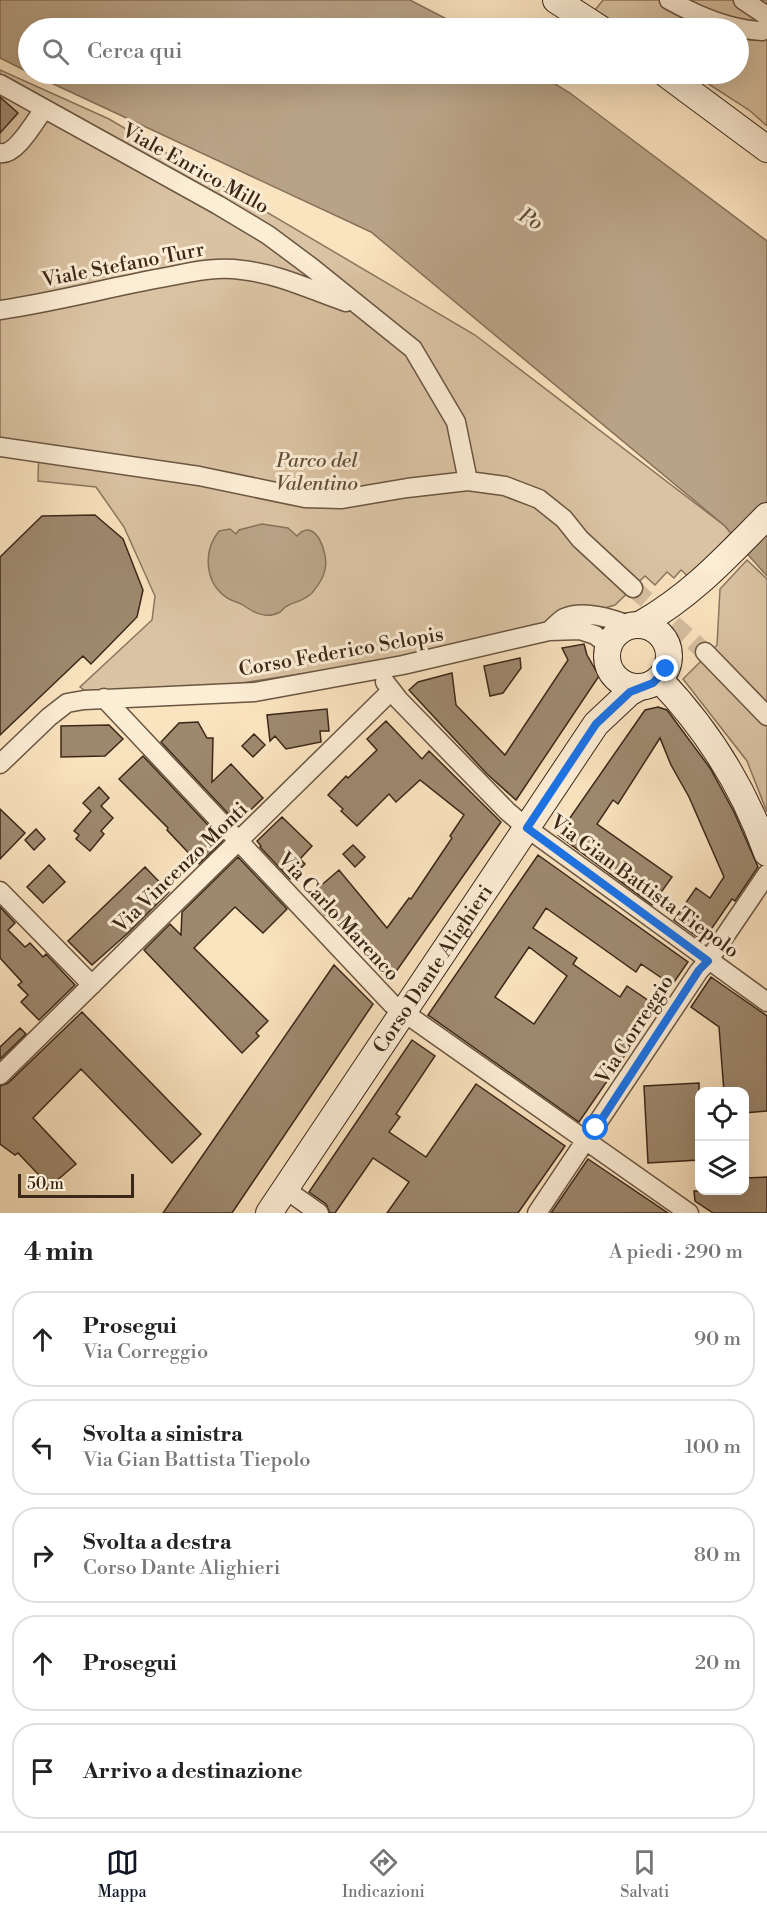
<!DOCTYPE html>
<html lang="it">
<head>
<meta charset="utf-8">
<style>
  :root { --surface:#fff; --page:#f6f6f6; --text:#222; --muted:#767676; --line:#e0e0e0; --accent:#111827 }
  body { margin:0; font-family:"Libre Bodoni",serif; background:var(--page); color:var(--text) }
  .controls { position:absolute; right:18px; bottom:18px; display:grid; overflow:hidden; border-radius:12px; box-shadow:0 6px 24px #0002 }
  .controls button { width:54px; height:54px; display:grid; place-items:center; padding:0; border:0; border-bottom:2px solid var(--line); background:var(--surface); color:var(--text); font:30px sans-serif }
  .scale { position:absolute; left:18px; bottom:15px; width:116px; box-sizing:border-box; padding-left:6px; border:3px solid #3b2718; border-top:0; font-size:16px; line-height:21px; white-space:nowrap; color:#3b2718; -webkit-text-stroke:4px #fcedd5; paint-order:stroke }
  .stop { position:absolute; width:18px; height:18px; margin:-14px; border:4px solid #1a73e8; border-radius:50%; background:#fff }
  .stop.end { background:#1a73e8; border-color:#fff; box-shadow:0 2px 6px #0008 }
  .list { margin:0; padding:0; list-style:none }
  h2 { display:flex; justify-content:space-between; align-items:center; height:78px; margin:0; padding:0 24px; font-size:26px }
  h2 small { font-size:20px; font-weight:400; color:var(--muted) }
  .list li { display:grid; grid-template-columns:39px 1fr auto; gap:18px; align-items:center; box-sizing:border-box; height:96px; margin:0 12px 12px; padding:0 12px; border:2px solid var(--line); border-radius:24px }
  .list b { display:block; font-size:22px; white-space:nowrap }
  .list p { margin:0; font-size:20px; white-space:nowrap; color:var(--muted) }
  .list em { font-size:20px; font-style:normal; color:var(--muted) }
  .icon { flex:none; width:33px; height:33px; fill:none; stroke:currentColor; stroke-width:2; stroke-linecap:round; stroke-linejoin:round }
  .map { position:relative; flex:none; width:767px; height:1213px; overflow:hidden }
  .search { position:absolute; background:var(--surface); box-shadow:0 6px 24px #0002; left:18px; right:18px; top:18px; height:66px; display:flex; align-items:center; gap:15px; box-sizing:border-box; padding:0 21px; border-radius:33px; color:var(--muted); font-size:22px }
  .sheet { height:618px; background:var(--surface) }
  nav { display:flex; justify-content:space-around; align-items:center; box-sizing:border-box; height:84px; border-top:2px solid var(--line); background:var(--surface); font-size:16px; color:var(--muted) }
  nav a { display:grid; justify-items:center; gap:3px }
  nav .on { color:var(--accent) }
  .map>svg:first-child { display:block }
  .green { fill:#dac3a3; stroke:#8a755e; stroke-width:1.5 }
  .water { fill:#b9a386; stroke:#87715a; stroke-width:1.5 }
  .building { fill:#9e896f; stroke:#3b2718; stroke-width:1.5; fill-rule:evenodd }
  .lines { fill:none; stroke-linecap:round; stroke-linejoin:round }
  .street-tunnel { stroke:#d4bd9e; stroke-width:18; stroke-dasharray:18 9; stroke-linecap:butt }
  .street-casing { stroke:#6b5642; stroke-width:21 }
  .secondary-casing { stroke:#3b2718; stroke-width:28 }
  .street { stroke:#fcedd5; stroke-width:18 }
  .secondary { stroke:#fcedd5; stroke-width:26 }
  .route { stroke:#1a73e8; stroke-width:8 }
  .labels { text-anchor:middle; stroke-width:6; stroke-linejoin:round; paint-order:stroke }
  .street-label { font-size:20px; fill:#3b2718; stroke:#fcedd5 }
  .park-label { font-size:20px; font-style:italic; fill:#634e3b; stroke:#fcedd5 }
  .water-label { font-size:21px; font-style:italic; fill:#614c39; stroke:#fcedd5 }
</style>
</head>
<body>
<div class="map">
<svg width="767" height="1213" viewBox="0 0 767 1213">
  <rect width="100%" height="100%" fill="#fae3bf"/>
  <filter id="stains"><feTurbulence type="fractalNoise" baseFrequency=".00333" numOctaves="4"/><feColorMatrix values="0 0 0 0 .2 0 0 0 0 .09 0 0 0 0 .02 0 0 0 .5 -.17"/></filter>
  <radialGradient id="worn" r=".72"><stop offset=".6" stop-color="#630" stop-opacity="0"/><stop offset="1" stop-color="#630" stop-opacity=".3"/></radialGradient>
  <path class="green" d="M603,0H767V126L749,110L693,74H738V28H624L595,10Z
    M0,70L109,119L475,335L725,526L731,533L690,578L681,570L674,578L667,572L655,585L645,576L615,605L601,609L372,663L215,687L92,696L80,687L152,620L155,596L124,527L96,487L38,481L39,445L0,441Z
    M747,560L767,579V812L747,761L683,679L717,645L720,589Z"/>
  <path class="water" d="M0,0H410L464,28H28V72L0,58Z
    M32,74H539L570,93L767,241V576L750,557L725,526L371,232Z
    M262,524L288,528L297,536C315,515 329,554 325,569C324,578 317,587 312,593C304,601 296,601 287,606C284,607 283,610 280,612C268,619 256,614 246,607C241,603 235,602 229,599C205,585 202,552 219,531L230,529L236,534L239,530Z"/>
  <path class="building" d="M0,97L18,113L0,133Z
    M95,515L123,539L143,590L137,617L91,664L83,656L0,735V557L42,516Z
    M584,644L587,655L599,676L516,800L487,774L409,690L418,682L452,673L456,705L505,755L568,660L562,648Z
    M520,658L521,668L503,693L490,696L484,666Z
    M658,707L667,710L710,768L734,812L758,867L735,901L732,899L703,941L674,920L696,888L710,898L724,877L689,797L671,765L660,738L618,804L613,800L597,824L672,877L652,905L558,835L645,710Z
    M327,709L329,731H320L321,742L286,749L275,736L270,741L267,715Z
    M386,721L422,759L429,751L501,822L395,973L382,974L350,939L359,928L341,925L329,912L325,915L311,899V894L339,870L387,928L409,898L411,899L452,838L450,836L464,815L420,780L396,802L389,794L357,826L341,811L343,809L328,795L346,776L348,778L377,750L367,739Z
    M198,722L207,738H213L212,782L231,764L263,798L237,823L161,742L179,723Z
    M109,725L123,739L105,756L61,757V726Z
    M254,734L265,745L253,757L242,746Z
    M143,756L223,841L199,864L167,830L168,828L119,779Z
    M99,787L109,798L101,806L113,818L101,831L104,834L90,851L76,839L79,835L74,831L91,811L83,803Z
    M0,809L25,833L0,859Z
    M282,817L312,846L300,859L305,864L290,879L260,847L261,846L257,841Z
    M36,829L45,839L34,850L25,840Z
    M353,845L365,857L355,867L343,854Z
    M538,855L688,962L672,985L641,964L636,972L546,908L533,928L577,958L573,964L620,997L627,986L658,1007L579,1122L428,1015ZM529,947L567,976L534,1024L495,997Z
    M238,857L287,909L263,933L235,907L194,948L268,1021L256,1033L259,1036L242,1053L144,950L170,924L181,935L182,912Z
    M49,865L65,882L43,903L27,887Z
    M145,867L169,892L128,933L92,965L68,941Z
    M0,907L15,923L8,930L25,947L30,943L43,957L46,954L75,985L39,1020L21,1002L28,995L18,985L22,982L0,958Z
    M334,965L373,1004L232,1213H163Z
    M711,977L767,1016V1111L744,1113V1092H724L719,1027L691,1007Z
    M82,1012L201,1134L172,1163L81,1069L33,1118L76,1164L47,1189L36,1177L38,1174L18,1153L15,1155L0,1144V1086L8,1083Z
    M20,1028L26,1034L0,1059V1047Z
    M412,1040L435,1056L396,1114L400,1117L389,1132L426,1157L476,1084L565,1146L518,1213H387L409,1182L373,1158L335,1213H330L326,1204L309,1192Z
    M699,1083V1160L648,1163L644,1086Z
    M588,1159L668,1213H551Z
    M767,1177V1213H713L695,1201L694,1191H744V1178Z"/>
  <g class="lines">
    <path class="street-tunnel" d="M633,588L705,652"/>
    <g class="street-casing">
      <path id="street" d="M669,0C696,15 731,30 762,31L767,27
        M743,0L767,16
        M0,84L218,205L268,235L311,267L413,349L456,422L468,481
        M0,153C16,156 35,121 44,109
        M0,310C54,302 107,288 161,278C188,273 214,266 242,270C279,274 311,290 346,302
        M0,447L199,476L305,498L342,499L407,488L468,481L505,486L539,499L564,519L580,539L633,588
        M549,631C554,627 559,621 564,618C584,609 613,619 632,626
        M705,652L767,716
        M385,682L399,700L507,811L527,828L767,1002
        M104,698L392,1004L689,1213
        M0,764L49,717L67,703L84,700L255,692L403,665L549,631L580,630L595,635L609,646
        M0,891L92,985
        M0,1075L391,691
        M285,1189L319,1213
        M537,1213L699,971L708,961L767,874"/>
    </g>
    <g class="secondary-casing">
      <g id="secondary">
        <path d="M556,0L599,28"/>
        <path d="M666,74L767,149"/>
        <path d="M641,624C693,594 725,558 767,516"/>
        <circle cx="638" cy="656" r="31"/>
        <path d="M659,679C707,729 744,788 767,853"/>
        <path id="s1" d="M269,1213L596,724L629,693L638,688"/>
      </g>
    </g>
    <use href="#street" class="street"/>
    <use href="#secondary" class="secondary"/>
  </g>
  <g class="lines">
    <path class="route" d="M596,1128L699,970L708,961L527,828L596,724L630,692L653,683L666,669"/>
  </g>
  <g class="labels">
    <g class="street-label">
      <text transform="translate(196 168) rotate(29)" y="7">Viale Enrico Millo</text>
      <text transform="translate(123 264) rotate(-11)" y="7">Viale Stefano Turr</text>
      <text transform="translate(341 651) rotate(-10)" y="7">Corso Federico Sclopis</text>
      <text transform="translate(180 867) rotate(-44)" y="7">Via Vincenzo Monti</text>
      <text transform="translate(645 886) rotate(36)" y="7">Via Gian Battista Tiepolo</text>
      <text transform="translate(339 916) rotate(47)" y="7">Via Carlo Marenco</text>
      <text dy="7" stroke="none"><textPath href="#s1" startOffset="294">Corso Dante Alighieri</textPath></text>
      <text transform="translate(634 1029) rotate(-57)" y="7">Via Correggio</text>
    </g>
    <g class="park-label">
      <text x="317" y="467">Parco del<tspan x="317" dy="23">Valentino</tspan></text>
    </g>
    <g class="water-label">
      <text transform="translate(531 219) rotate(30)" y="7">Po</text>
    </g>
  </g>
  <rect width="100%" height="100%" filter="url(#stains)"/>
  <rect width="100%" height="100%" fill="url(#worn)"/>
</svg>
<div class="controls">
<button><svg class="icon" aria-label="locate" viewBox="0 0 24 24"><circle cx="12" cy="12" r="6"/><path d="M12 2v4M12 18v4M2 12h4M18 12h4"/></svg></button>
<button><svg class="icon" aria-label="layers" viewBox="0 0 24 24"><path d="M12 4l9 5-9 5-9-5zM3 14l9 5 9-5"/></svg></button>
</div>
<div class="scale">50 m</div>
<div class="stop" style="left:596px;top:1128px"></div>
<div class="stop end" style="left:666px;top:669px"></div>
<div class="search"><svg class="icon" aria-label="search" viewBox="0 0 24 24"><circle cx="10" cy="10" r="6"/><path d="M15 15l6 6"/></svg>Cerca qui</div>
</div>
<section class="sheet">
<h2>4 min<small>A piedi · 290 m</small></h2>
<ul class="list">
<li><svg class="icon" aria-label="ahead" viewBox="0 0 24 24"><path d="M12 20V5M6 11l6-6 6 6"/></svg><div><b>Prosegui</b><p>Via Correggio</p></div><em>90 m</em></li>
<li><svg class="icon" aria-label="left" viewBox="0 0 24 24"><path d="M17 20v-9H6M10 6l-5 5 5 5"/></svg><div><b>Svolta a sinistra</b><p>Via Gian Battista Tiepolo</p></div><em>100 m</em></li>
<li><svg class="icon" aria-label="right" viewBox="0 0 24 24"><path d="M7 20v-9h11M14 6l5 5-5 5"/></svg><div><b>Svolta a destra</b><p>Corso Dante Alighieri</p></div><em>80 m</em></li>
<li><svg class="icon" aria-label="ahead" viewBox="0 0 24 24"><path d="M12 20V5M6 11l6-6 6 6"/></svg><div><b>Prosegui</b></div><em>20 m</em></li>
<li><svg class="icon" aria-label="arrive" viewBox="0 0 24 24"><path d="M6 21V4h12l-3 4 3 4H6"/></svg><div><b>Arrivo a destinazione</b></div></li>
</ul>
</section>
<nav>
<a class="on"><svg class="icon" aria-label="map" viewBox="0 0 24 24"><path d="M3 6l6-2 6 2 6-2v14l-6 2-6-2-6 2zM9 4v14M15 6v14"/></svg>Mappa</a>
<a><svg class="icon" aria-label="directions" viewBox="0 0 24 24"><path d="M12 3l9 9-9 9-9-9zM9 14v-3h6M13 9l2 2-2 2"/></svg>Indicazioni</a>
<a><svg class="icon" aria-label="saved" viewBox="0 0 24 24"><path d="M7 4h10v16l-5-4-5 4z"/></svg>Salvati</a>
</nav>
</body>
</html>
